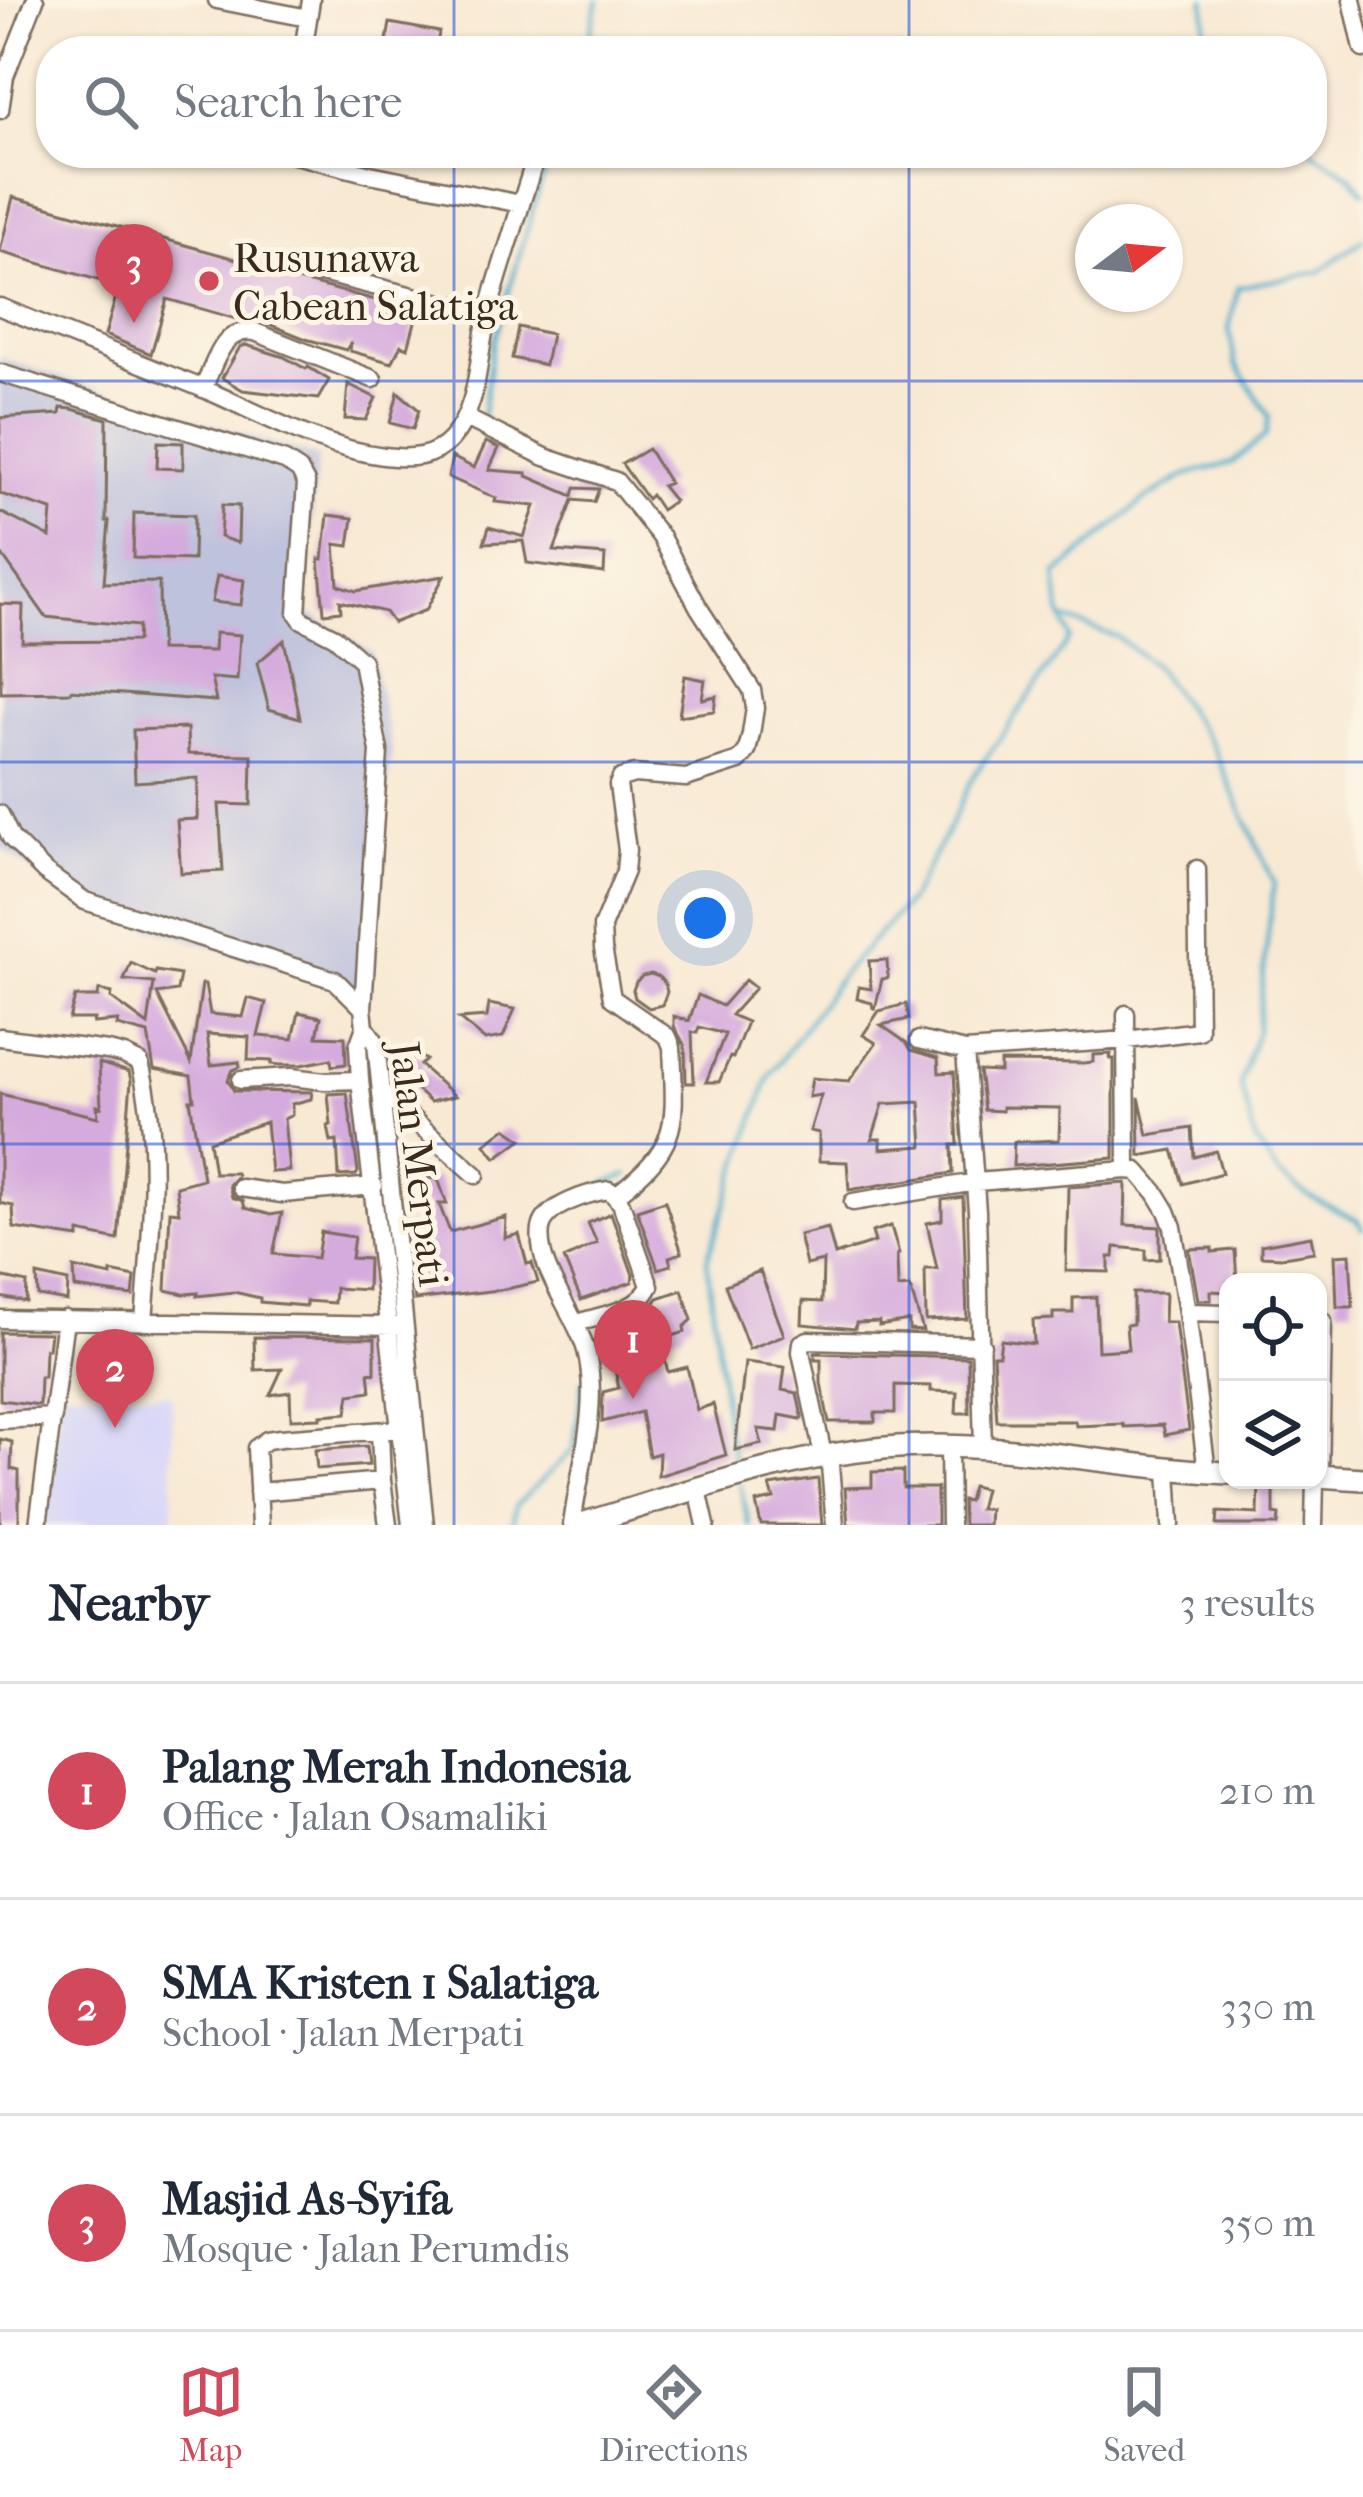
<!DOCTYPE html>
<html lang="en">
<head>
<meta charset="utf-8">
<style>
  :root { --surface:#fff; --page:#f6f6f7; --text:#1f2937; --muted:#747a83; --line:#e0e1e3; --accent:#d1495b }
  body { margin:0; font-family:"IM FELL French Canon",serif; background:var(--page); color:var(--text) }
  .controls { position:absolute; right:36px; bottom:36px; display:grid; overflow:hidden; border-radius:24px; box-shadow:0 3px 9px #0004 }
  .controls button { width:108px; height:108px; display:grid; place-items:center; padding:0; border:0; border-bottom:3px solid var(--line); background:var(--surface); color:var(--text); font:60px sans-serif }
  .compass { position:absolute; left:1075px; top:204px; width:108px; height:108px; border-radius:50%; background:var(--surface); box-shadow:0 3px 9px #0004; rotate:74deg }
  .you { position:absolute; left:705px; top:918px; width:42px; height:42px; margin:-30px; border:9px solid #fff; border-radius:50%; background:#1a73e8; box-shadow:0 0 0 18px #1a73e833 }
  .badge { display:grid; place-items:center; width:78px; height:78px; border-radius:50%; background:var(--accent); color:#fff; font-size:39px; font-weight:700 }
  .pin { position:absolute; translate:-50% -99px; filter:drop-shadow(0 3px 6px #0008) }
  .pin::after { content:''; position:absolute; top:63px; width:42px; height:36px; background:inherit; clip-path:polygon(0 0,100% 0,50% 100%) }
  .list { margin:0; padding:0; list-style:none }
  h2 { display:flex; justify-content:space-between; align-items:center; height:156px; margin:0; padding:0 48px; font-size:51px }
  h2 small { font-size:39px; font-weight:400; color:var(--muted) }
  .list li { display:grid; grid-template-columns:78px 1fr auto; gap:36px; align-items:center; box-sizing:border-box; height:216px; padding:0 48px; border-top:3px solid var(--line) }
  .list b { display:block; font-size:45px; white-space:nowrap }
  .list p { margin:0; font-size:39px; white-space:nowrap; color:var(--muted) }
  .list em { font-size:39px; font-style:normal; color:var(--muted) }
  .icon { flex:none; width:66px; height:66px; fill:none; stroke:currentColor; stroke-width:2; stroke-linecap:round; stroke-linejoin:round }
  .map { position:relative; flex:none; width:1363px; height:1525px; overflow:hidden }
  .search { position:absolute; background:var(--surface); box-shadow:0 3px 9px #0004; left:36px; right:36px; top:36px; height:132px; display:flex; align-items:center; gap:30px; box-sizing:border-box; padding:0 42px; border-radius:48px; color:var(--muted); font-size:45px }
  .sheet { height:804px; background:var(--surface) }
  nav { display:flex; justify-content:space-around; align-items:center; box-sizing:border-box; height:168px; border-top:3px solid var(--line); background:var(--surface); font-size:33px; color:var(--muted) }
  nav a { display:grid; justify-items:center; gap:6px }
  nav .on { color:var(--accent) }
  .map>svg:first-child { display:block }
  .built { fill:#d8d7f8 }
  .industrial { fill:#bfc2dd }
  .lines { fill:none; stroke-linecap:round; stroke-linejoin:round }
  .stream { stroke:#4daecc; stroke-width:4.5 }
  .building { fill:#d5aadd; fill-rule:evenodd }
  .minor-casing { stroke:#7d6d5d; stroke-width:21 }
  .major-casing { stroke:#7d6d5d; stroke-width:26 }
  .minor { stroke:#fff; stroke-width:16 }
  .major { stroke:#fff; stroke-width:21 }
  .grid { fill:none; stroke:#1d4ed8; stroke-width:3; stroke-opacity:0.55 }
  .poi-dot { fill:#d1495b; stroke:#fcf5e5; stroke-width:4.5 }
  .labels { text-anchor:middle; stroke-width:10; stroke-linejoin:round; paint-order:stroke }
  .poi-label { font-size:42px; fill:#3b2a1e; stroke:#fcf5e5; text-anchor:start }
  .street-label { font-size:42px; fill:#3b2a1e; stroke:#fcf5e5 }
</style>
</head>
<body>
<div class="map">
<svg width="1363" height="1525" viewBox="0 0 1363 1525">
  <rect width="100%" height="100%" fill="#fcf5e5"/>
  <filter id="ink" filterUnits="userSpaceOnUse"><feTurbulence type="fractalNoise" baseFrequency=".00833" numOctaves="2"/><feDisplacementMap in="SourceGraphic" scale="24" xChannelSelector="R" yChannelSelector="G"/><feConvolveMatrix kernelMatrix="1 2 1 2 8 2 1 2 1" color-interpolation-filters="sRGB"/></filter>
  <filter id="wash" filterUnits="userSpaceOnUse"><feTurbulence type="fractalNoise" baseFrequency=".004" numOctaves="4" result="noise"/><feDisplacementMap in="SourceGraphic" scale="48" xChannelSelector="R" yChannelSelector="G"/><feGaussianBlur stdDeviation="2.7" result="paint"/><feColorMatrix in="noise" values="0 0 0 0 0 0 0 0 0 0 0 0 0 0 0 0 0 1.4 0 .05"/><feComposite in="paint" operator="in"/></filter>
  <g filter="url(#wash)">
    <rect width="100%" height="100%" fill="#f8e9d3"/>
    <path class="built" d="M62,1390L172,1394L173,1525H45Z"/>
    <path class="industrial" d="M0,358L318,457L303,610L371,651L392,750L362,992L83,908L0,847Z"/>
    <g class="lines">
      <path class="stream" d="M1205,0L1206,43L1210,51
        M586,51L598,0
        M1312,151L1351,176L1363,192
        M482,419L492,348L540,186L553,153
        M1063,618L1117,637L1156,668L1212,745L1274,883L1257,1031L1240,1083L1256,1142L1278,1174L1310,1197L1357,1220L1363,1229
        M605,1183L628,1175
        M736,1467L727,1429L707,1259L769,1077L842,974L909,901L944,838L973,777L1070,638L1060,612L1056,575L1144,500L1186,475L1232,463L1266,435L1269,416L1235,363L1229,329L1238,287L1319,272L1363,239
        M740,1484L749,1525
        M512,1525L516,1505L574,1449L583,1381"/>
    </g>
    <g id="blocks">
      <path class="building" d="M390,23L439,32L436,51H385Z
        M13,197L279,271L287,277L418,311L408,348L401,345L392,363L350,351L351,342L346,350L306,339L259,320H240L167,299L151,354L105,335L119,286L0,252Z
        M518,327L551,334L545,365L512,358Z
        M246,345L284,357L306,369L308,367L329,380L318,399L243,390L222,378L240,347Z
        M348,384L376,398L366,420L345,419Z
        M398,392L419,410L413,429L390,423Z
        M61,408L72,409L107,419L106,521H109L104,583L159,582L160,650L214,651L215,633L240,635L237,680L211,678L216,701L71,690V692L1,693L0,604L23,605L22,642L137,641L138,626L46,617L0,552V512L50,537L52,510L0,494V418L60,414Z
        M158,442L183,443V469L157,468Z
        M486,442L499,448L489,470L527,473V476L573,496L575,488L599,489L594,502L573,500L554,551L605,555L604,573L527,563L523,541L484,543L489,527L524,537L535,506L495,502L496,498L448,477L452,457L474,468Z
        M648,449L669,483L662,486L674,501L661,510L651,495L647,499L622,464Z
        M222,505L239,506L238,543L220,537Z
        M134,513L194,515L193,560L133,558Z
        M328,515L353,518L349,546L335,544L338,585L356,591L444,576L426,610L393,623L385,612L340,601L341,611L324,613L319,559H323Z
        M217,576L244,580L241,605L212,602Z
        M284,640L300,718L269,709L257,663Z
        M685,676L705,680L702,699L716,696L714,711L679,716Z
        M187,728L188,754L252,755L251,805L219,804L223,871L181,873L177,820L197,819L198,778L135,782L133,730Z
        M887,960L888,978L882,979L875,1009L873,1008L872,1003L857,999L859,987L871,989L869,961Z
        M131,963L155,974L156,971L180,975L177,991L157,994L191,1062L202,984H205L210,1014L243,1017L248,998L266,1003L258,1036L293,1039L299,1012L321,1017L317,1036L345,1037L346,1064L332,1066L331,1059L301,1065H280L271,1064L272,1061L248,1060L249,1037L207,1034L211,1065L239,1062L240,1067L233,1070L228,1080L234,1091L312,1092L311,1099L292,1104V1115L284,1119L289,1171L271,1172L266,1122L209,1141L214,1173H236L237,1176L229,1185L232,1197L243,1201L245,1208L271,1215L282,1213L273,1254L317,1258L321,1232L354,1237L351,1258L368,1259L367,1290L335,1288L334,1303L306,1301V1306L260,1302V1298L234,1292L197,1296L198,1293L184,1294L166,1290L170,1211L179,1212L176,1186L203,1179L190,1100H194L191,1076L154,1069L148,1034L117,1026L118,1021L93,1023L94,1019H69L75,997H98L99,990L112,993L111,998L148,1025L154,983L124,980Z
        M651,974L659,977L665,984L667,992L662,1005L649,1008L635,998L633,990L636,982L642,976Z
        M745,980L755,988L731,1015L747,1022L733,1058L730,1057L719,1082H706L725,1034L699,1027L697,1033L692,1032L694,1083H686L685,1046L674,1026V1016L689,1021L698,995L722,1006Z
        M489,1004L515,1009L503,1037L485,1040L459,1019L487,1017Z
        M906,1004L909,1019L881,1025L907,1043L911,1050L938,1058L939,1073L954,1072L958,1145H952L953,1173L849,1190L847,1162L819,1161V1133L810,1131L821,1095L809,1097L812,1078L849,1081L876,1043L863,1035L879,1011ZM920,1102L923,1146L881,1149V1139H872L883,1104Z
        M406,1049L426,1060L420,1065L455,1096L430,1102L409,1083L412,1080L398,1064Z
        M1111,1054L1110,1059H1114V1158L1013,1166L1014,1142L1059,1140L1060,1108L1002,1107V1111L984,1110L979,1071L1000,1072V1062L1084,1063L1093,1062V1055Z
        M99,1063L129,1072L131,1081L118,1240L79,1232V1238L14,1228L13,1206L0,1203V1094L98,1117L97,1106L101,1107Z
        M347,1093L358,1172L356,1175L339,1176L337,1141L331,1142L328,1126L331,1125L328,1094Z
        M1139,1097L1148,1135L1192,1128L1194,1157L1216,1151L1222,1173L1183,1184L1173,1150L1140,1156Z
        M506,1128L522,1139L496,1158L485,1144Z
        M428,1178L438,1179L447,1204H439L450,1232L506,1217L505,1238L519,1234L527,1264L532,1263L538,1282L506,1289L415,1300L410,1236L427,1247V1205H420L419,1180Z
        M1126,1183L1125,1225L1160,1227V1259L1146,1260V1250L1115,1247L1114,1257H1109V1272L1066,1271L1068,1187Z
        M963,1197L967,1319L926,1321L925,1269H937L927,1223L942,1220V1200Z
        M665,1201L682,1253L669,1257L671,1265L658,1269L637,1210Z
        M611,1213L633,1275L632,1282L581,1300L564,1259L597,1243L588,1223Z
        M891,1226L899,1254L897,1255L898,1288L910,1287L923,1331L909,1330V1321L879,1326V1322L856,1323L855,1329L802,1324L803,1301L822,1302L823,1261L806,1265L799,1235L828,1228L835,1255L875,1242L872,1232Z
        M1311,1236L1314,1252L1283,1257L1261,1256V1245Z
        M1212,1248V1252L1235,1250L1237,1282H1228V1292L1211,1291V1300H1198L1189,1249Z
        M1350,1254L1353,1307H1337L1335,1255Z
        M74,1268L111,1276V1272L135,1277L133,1296L75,1288Z
        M760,1271L784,1335L749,1349L725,1285Z
        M37,1275L68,1282L67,1301L38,1296Z
        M0,1277L27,1283L26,1302L0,1297Z
        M682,1290L692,1320L684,1327L685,1332L660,1340L668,1372L687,1367L697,1410L713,1404L726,1455L658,1476L659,1453L649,1456L641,1412L602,1422L603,1392L619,1388L611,1353L630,1348L624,1323L650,1309L658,1298Z
        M1133,1293H1165L1164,1322H1175L1189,1430L1165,1435L1163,1425L1124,1427L1123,1424L1076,1426L1075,1421H997L993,1355H999L1001,1340L1034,1344L1033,1320L1053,1319V1313H1073V1298L1096,1297L1098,1351L1128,1349L1126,1325L1133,1324Z
        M0,1332L50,1333L48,1349H45L44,1377H40L39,1405L0,1400Z
        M254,1337L375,1338V1373L369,1372L371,1391L350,1394L347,1413L321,1415V1418L291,1419L290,1392L270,1395L282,1369L255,1370Z
        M815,1353L968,1357L969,1413H956L957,1392L931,1391V1386L895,1385V1413H875V1422H829L821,1383V1359H815Z
        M745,1362L785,1367L782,1390L797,1393L802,1417L801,1419L780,1415L778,1431L758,1429L762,1444L735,1450Z
        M0,1439L12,1442L11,1469L19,1471V1525H0Z
        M367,1446L369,1465L317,1469L315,1450Z
        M903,1471V1488H937V1525H848L845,1488L872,1487V1472Z
        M818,1479L822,1525H761L756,1503L774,1499L770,1486Z
        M1259,1485L1274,1486V1514L1279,1515L1278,1525H1217L1218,1512L1258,1514Z
        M972,1486L984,1489L979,1509H989L988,1525H963L962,1500L968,1501Z"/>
    </g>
  </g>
  <g filter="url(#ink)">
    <use href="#blocks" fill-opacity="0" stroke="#7d6d5d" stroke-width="3"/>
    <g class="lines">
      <g class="minor-casing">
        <path id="minor" d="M217,0L308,18
          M1352,0L1363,49
          M303,51L311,0
          M0,110L5,76L35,0
          M521,204L537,153
          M290,265L488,315
          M0,307C68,334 136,361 204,389C262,414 320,448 384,456C409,459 433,459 451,439C480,407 477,358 487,318C496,279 510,242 521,204L370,174L287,153
          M0,373L285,461L299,470L306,483L297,613L302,620L335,637L362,661L379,751L363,1008L365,1027L376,1043L425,1525
          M203,389C215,363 222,327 255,332L373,379
          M466,418L545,457L616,481L661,537L699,608L752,690L755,708L751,734L747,751L739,761L686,778L634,774L621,778L618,785L627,850L625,871L602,927L603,948L612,998L668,1037L672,1047C675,1124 682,1144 616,1195
          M0,814L11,838L45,872L85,901L335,980L363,1008
          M1126,1014L1127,1170
          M365,1027L358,1046L360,1080L411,1525
          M0,1037L108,1051L124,1055L140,1063C162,1147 150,1237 144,1322
          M919,1040L965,1051L1127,1040L1199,1031L1197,869
          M965,1051L977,1211L983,1449
          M241,1080L291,1077L325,1081L360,1080
          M381,1091L476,1175
          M241,1188L282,1194L374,1186
          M853,1202L976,1182L1127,1170L1137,1171L1156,1193L1167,1211L1173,1227L1187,1312L1207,1472
          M1187,1312L1228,1313
          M1318,1317L1323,1321L1320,1476
          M0,1319L395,1326
          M0,1420L53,1417
          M949,1447L950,1525
          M829,1454L835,1525
          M823,1455L801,1352L802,1343L808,1340L982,1345
          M1168,1469L1171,1525
          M382,1481L388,1525
          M698,1490L706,1525
          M258,1492L382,1481L380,1431
          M38,1525L65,1319
          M260,1525L256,1448L267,1440L280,1438L399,1429
          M572,1525C579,1470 598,1414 588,1359C581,1318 535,1270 541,1229C544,1206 588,1193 609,1190L621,1203L650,1286C638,1312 602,1315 576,1323
          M1314,1525L1315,1480"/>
      </g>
      <g class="major-casing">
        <path id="major" d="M1318,1476L1363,1479
          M578,1525C684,1494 788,1454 898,1447C1007,1440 1119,1468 1228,1473"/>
      </g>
      <use href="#minor" class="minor"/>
      <use href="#major" class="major"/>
    </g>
  </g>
  <path class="grid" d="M454,0V51M909,0V51M454,153V1525M909,153V1525M0,381H1363M0,762H1363M0,1144H1363"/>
  <circle class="poi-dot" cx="209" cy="281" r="12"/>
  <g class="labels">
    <g class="poi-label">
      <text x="233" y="272">Rusunawa<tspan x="233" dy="48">Cabean Salatiga</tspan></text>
    </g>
    <g class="street-label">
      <text transform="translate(420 1164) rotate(83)" y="15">Jalan Merpati</text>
    </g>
  </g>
</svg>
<div class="controls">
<button><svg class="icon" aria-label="locate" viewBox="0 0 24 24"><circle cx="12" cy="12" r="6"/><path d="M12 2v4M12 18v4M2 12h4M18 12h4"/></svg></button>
<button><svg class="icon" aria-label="layers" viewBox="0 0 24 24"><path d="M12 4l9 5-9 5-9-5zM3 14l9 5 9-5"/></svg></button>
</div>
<svg class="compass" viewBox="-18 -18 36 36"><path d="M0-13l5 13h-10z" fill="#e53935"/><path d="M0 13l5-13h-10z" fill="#747a83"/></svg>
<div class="you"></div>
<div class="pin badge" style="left:633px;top:1399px">1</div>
<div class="pin badge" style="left:115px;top:1428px">2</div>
<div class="pin badge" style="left:134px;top:323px">3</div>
<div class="search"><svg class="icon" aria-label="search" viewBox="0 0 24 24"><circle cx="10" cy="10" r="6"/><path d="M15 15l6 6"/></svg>Search here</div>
</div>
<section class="sheet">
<h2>Nearby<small>3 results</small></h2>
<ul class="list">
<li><span class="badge">1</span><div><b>Palang Merah Indonesia</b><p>Office · Jalan Osamaliki</p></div><em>210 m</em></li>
<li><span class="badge">2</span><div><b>SMA Kristen 1 Salatiga</b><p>School · Jalan Merpati</p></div><em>330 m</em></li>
<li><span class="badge">3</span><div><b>Masjid As-Syifa</b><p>Mosque · Jalan Perumdis</p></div><em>350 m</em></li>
</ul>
</section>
<nav>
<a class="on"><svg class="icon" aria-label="map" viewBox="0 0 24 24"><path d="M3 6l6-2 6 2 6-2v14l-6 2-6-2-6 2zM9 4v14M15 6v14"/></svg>Map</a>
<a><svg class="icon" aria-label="directions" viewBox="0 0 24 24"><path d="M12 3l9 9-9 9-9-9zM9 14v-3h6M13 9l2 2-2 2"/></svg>Directions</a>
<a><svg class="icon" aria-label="saved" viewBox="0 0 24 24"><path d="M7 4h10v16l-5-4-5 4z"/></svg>Saved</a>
</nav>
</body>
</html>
